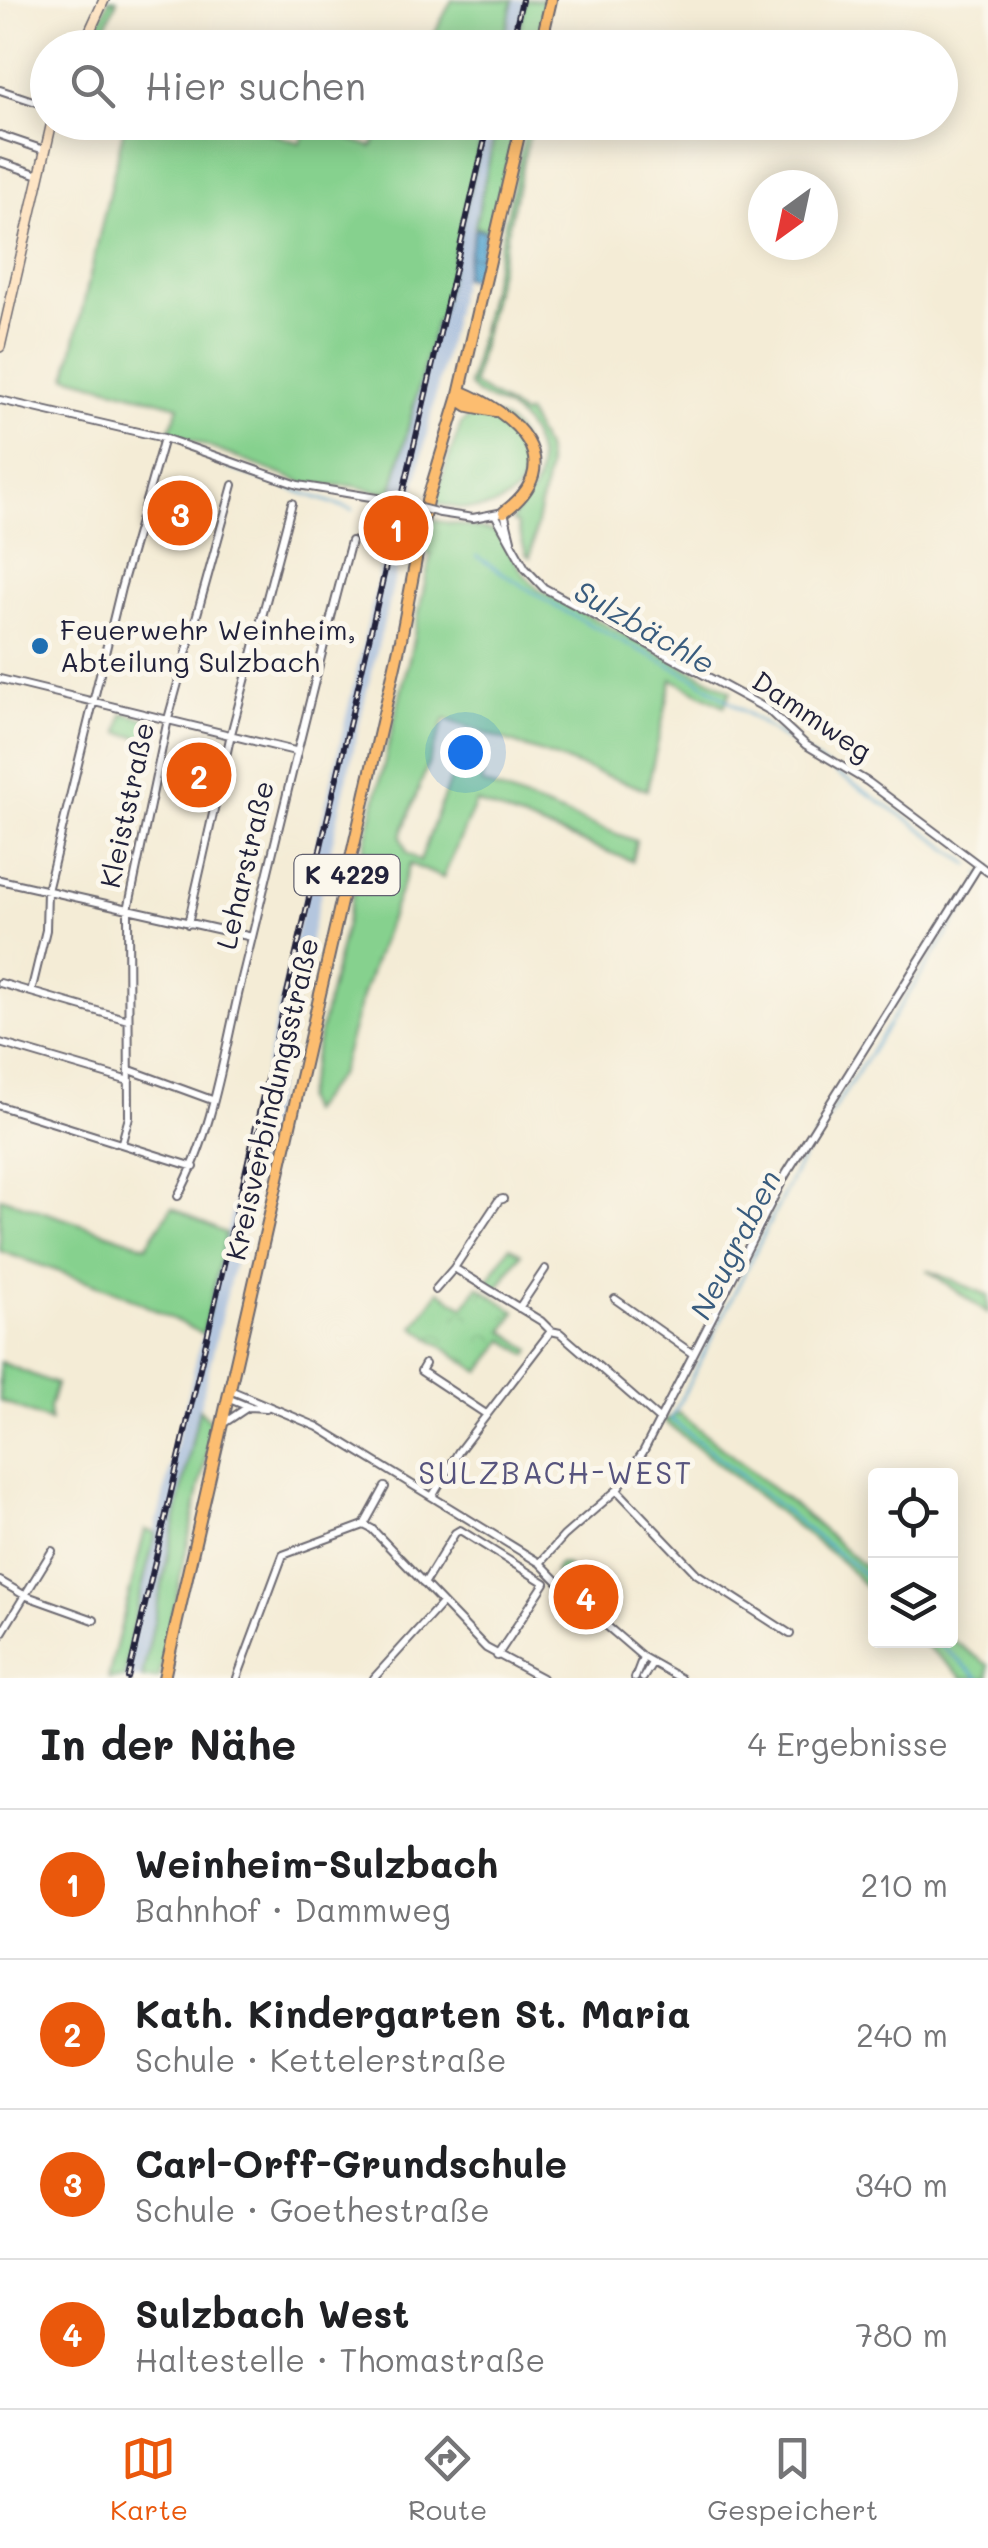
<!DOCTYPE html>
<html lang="de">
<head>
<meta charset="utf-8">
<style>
  :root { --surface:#fff; --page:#f2f2f2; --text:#202124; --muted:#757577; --line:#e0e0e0; --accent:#ea580c }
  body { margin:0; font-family:Mali,sans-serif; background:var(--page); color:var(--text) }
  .controls { position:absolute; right:30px; bottom:30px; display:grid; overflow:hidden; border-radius:10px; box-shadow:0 5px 25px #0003 }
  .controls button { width:90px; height:90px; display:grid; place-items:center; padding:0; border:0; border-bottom:2px solid var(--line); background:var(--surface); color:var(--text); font:50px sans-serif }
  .compass { position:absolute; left:748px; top:170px; width:90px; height:90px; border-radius:50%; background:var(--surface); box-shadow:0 5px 25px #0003; rotate:213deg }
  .you { position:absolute; left:465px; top:752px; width:35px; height:35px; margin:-25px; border:8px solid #fff; border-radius:50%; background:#1a73e8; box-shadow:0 0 0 15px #1a73e833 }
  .badge { display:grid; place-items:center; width:65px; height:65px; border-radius:50%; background:var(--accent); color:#fff; font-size:32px; font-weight:700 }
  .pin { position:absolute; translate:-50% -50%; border:5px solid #fff; box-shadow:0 2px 10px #0006 }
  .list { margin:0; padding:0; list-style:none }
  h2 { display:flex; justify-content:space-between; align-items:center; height:130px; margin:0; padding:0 40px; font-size:42px }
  h2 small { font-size:32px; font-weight:400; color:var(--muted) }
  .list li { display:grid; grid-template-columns:65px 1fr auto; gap:30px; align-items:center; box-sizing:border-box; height:150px; padding:0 40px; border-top:2px solid var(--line) }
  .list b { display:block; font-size:38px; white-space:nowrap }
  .list p { margin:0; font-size:32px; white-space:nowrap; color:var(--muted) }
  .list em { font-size:32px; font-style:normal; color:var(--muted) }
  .icon { flex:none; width:55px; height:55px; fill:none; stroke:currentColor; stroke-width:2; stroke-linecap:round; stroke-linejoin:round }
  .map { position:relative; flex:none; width:988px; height:1678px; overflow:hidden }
  .search { position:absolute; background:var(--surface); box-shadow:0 5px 25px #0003; left:30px; right:30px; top:30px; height:110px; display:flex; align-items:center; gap:25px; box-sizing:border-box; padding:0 35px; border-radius:55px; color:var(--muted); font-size:38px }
  .sheet { height:730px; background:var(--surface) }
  nav { display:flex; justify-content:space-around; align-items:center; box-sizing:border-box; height:140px; border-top:2px solid var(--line); background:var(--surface); font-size:28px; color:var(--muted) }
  nav a { display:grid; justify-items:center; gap:5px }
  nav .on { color:var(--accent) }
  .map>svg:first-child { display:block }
  .industrial { fill:#b4c6de }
  .green { fill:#86d18e; stroke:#547a64; stroke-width:2.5 }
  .park { fill:url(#park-crowns); stroke:#547a64; stroke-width:2.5 }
  .water { fill:url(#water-ripples); stroke:#3c6385; stroke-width:2.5 }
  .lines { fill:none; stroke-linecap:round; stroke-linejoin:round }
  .stream { stroke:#55a4cf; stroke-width:2.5 }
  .minor-casing { stroke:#6c6971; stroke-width:10 }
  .secondary-casing { stroke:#6c6971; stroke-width:12 }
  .primary-casing { stroke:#6c6971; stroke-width:14 }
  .minor { stroke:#fff; stroke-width:6 }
  .secondary { stroke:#fee5c5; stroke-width:9 }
  .primary { stroke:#fcbd6f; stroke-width:10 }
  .rail-casing { stroke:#22223b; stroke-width:6 }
  .rail { stroke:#fbf7ec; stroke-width:2.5; stroke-dasharray:8; stroke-linecap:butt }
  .minor-bridge-casing { stroke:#6c6971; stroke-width:10; stroke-linecap:butt }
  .minor-bridge { stroke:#fff; stroke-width:6 }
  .poi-dot { fill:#1f6fb2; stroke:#fbf7ec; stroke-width:4 }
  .labels { text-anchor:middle; stroke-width:10; stroke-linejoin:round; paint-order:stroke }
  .shield { fill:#fbf7ec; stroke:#636270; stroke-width:2.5 }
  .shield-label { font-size:25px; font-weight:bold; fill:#22223b }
  .poi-label { font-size:28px; fill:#22223b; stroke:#fbf7ec; text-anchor:start }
  .street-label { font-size:28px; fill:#22223b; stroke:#fbf7ec }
  .water-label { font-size:30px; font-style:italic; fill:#395c7e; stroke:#fbf7ec }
  .neighbourhood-label { font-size:30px; letter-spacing:2.5px; fill:#57547e; stroke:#fbf7ec }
</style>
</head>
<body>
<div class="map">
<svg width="988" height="1678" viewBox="0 0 988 1678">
  <defs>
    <pattern id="park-crowns" width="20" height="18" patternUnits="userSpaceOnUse" patternTransform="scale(2.5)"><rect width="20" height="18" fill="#86d18e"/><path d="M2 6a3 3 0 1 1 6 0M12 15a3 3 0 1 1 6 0" fill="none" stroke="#73b37b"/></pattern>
    <pattern id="water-ripples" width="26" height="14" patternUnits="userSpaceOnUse" patternTransform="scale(2.5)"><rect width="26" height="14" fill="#55a4cf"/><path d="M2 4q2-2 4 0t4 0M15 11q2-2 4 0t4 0" fill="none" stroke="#4685a9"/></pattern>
  </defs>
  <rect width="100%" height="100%" fill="#fbf7ec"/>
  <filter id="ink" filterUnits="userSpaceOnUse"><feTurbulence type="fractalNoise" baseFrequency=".01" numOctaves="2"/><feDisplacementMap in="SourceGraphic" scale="20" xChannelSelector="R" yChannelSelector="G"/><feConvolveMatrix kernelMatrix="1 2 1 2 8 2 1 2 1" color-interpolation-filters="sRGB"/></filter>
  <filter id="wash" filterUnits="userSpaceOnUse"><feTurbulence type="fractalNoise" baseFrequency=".0048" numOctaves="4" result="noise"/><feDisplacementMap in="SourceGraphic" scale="40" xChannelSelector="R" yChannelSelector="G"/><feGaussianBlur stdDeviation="2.25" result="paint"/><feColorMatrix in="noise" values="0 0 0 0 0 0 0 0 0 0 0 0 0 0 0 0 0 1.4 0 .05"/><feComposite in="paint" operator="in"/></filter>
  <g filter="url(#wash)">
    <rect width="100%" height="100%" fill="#f4ecd6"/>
    <path class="industrial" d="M513,0H526L515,47L502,48Z
      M485,123H497L413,496L392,491L436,320H439Z
      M388,509L411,514L368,686L246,1223L238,1247L187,1461L142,1678H125L141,1589L232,1210L376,587L382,557L378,556Z"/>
    <path class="green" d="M109,0H117L97,47H89Z
      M452,0H513L502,47H427Z
      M526,0H547L536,47L515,48Z
      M125,123H240L300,143L309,125L372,147L386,123H485L439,320L436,321L391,494L353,486L306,484L169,432L179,406L67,376Z
      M497,123H517L491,231L475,227Z
      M527,123H532L473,384L523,415L527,413L545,449L548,469L530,557L526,554L517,524L512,522C516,506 533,498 537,481C544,456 531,424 509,410C495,400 477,399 469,385Z
      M483,414C546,417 549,538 433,502L461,424L469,417Z
      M428,519L498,532L523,573L538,589L731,691L724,706L672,679L647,790L445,719L401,836L407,853L420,861L456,763L483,773L481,783L636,841L632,861L476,802L443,878L410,864L363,993L340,1073L309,1112L304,1100L411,650L431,554L420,550Z
      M0,1197L146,1246L172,1207L226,1234L203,1334L118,1292L0,1251Z
      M927,1270L988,1295V1313Z
      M0,1362L56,1384L49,1408L50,1421L0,1401Z
      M199,1409L213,1424L159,1678H142Z
      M679,1413L801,1511L875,1576V1597L843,1563L664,1421Z
      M145,1530L156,1533L132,1628L125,1678H108Z
      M559,1564L566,1565L580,1582L595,1612L555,1572Z
      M951,1639L988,1665V1678H963L921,1641Z"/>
    <path class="park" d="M123,713L159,722L156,741L119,733Z
      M510,1246L521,1254L497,1289L486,1283Z
      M478,1286L516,1312L504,1331L531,1350L528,1355L504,1340L480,1372L414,1327L439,1291L464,1307Z"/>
    <path class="water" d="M475,229L486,231L476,281L463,278Z"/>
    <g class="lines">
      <path class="stream" d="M227,467L353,510
        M476,556L558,608L696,679L788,741
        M793,745L912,822L970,865
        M876,1584L671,1419L801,1160L983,879L980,873
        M935,1640L979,1678"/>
    </g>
  </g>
  <g filter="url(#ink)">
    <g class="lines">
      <g class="minor-casing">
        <path id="minor" d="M0,90L48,106
          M0,135L44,150
          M0,162L39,175
          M0,400L164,438L298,485L389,500
          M440,513L473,518L504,512L511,540
          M496,516L525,568L544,588L767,709L806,745L868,782L988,872
          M0,679L295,751
          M0,880L252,937
          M188,924L231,734L292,503
          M0,983L128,1020
          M31,992L46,930L47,891L121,588L164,438
          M0,1043L129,1081
          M130,1070L212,1100
          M0,1106L194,1167
          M122,1142L129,1117L128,910L168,719L233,485
          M178,1196C215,1129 225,1044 244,970C279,827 313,683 351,541
          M454,1268L541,1321L551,1331L560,1333L660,1420
          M435,1290L454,1268L499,1200L503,1199
          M615,1299L693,1354
          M519,1308L545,1269
          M425,1364L421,1371L486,1414
          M230,1390L318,1427L540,1563L572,1596L643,1657L680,1678
          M227,1398L249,1407L266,1408
          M221,1425L248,1407
          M617,1490L697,1574L790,1634
          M432,1497L459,1451L551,1331
          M364,1525L385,1487
          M540,1563L564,1536L617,1490L643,1452L786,1174L979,865
          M0,1581L24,1595L94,1620
          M424,1584L455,1533L460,1530L545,1583L497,1656
          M0,1636L52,1551
          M237,1678L283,1555L364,1525L372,1529L486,1648L542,1678
          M374,1678L442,1603
          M635,1678L643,1657
          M643,1678L652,1663"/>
      </g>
      <g class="secondary-casing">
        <path id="secondary" d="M82,48L104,0
          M0,347L52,122"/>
      </g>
      <g class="primary-casing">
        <path id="primary" d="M540,48L551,0
          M460,391C515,413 571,462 504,512
          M458,399L469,406L495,411
          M164,1678L401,639L427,501L458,399L522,122"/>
      </g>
      <use href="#minor" class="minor"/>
      <use href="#secondary" class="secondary"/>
      <use href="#primary" class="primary"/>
      <g class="rail-casing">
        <path id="rail" d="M511,48L522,0
          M128,1678L489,122"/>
      </g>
      <use href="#rail" class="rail"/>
      <g class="minor-bridge-casing">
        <path id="minor-bridge" d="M389,500L440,513"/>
      </g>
      <use href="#minor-bridge" class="minor-bridge"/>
    </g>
  </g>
  <circle class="poi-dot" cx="40" cy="646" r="10"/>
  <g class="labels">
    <rect class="shield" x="294.5" y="855" width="105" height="40" rx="8"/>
    <g class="shield-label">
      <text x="347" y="884">K 4229</text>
    </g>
    <g class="poi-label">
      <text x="60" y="640">Feuerwehr Weinheim,<tspan x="60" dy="32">Abteilung Sulzbach</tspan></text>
    </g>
    <g class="street-label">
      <text transform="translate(812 716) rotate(34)" y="10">Dammweg</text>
      <text transform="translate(127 805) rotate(-78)" y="10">Kleiststraße</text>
      <text transform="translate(245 865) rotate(-77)" y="10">Leharstraße</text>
      <text transform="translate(272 1099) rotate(-77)" y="10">Kreisverbindungsstraße</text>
    </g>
    <g class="water-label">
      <text transform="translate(644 628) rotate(30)" y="10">Sulzbächle</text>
      <text transform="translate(736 1245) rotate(-63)" y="10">Neugraben</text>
    </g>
    <g class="neighbourhood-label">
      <text x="556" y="1484">SULZBACH-WEST</text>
    </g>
  </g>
</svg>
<div class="controls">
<button><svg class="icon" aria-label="locate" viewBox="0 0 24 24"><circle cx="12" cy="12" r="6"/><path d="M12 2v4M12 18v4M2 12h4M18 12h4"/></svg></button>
<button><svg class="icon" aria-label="layers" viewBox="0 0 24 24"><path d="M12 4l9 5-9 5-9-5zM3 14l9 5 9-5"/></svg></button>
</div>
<svg class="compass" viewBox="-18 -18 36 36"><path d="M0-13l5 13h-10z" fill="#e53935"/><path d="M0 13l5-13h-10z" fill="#757577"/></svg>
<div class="you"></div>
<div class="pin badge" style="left:396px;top:528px">1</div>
<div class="pin badge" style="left:199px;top:775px">2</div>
<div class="pin badge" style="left:180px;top:513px">3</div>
<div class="pin badge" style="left:586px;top:1597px">4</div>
<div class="search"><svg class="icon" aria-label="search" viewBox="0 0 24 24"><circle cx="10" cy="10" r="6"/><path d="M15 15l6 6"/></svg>Hier suchen</div>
</div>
<section class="sheet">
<h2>In der Nähe<small>4 Ergebnisse</small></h2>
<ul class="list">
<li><span class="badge">1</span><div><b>Weinheim-Sulzbach</b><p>Bahnhof · Dammweg</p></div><em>210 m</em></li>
<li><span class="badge">2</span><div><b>Kath. Kindergarten St. Maria</b><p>Schule · Kettelerstraße</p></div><em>240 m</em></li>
<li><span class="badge">3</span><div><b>Carl-Orff-Grundschule</b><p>Schule · Goethestraße</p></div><em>340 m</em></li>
<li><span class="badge">4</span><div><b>Sulzbach West</b><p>Haltestelle · Thomastraße</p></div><em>780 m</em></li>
</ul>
</section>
<nav>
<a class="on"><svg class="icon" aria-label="map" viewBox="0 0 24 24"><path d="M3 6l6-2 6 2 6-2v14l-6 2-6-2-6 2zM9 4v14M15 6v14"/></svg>Karte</a>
<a><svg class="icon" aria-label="directions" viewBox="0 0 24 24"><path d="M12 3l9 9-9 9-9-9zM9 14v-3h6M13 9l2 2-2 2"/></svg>Route</a>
<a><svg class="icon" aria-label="saved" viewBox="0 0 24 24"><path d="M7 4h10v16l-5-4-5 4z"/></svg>Gespeichert</a>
</nav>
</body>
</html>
